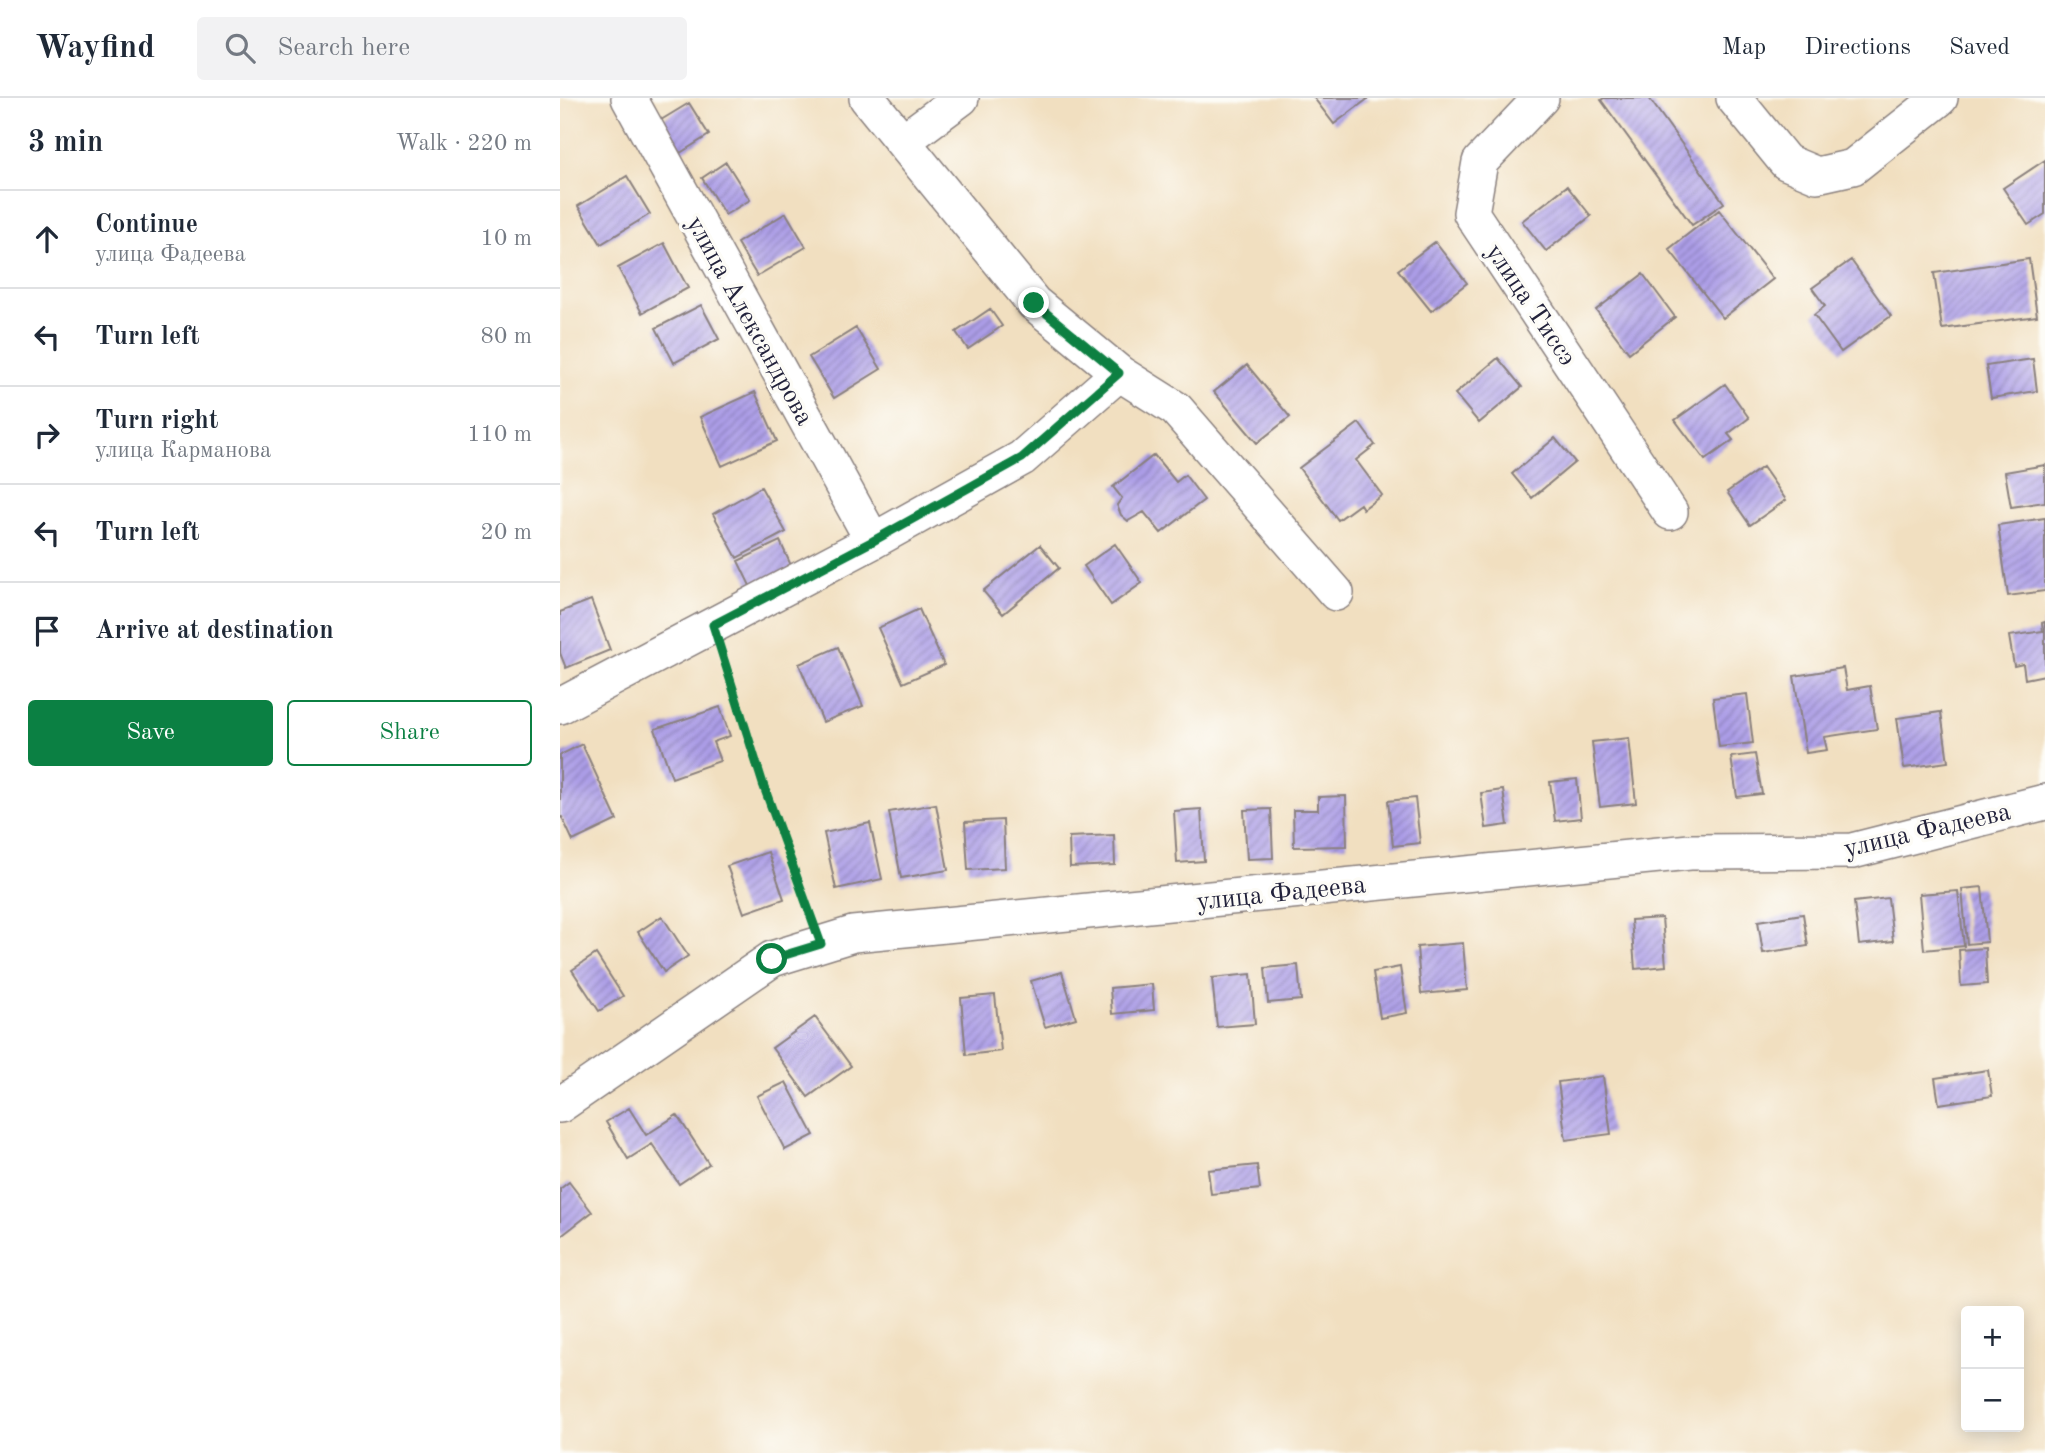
<!DOCTYPE html>
<html lang="en">
<head>
<meta charset="utf-8">
<style>
  :root { --surface:#fff; --page:#f2f2f3; --text:#1f2937; --muted:#747a83; --line:#e0e1e3; --accent:#0b8043 }
  body { margin:0; font-family:"Old Standard TT",serif; background:var(--page); color:var(--text) }
  .controls { position:absolute; right:21px; bottom:21px; display:grid; overflow:hidden; border-radius:7px; box-shadow:0 4px 18px #0003 }
  .controls button { width:63px; height:63px; display:grid; place-items:center; padding:0; border:0; border-bottom:2px solid var(--line); background:var(--surface); color:var(--text); font:35px sans-serif }
  .stop { position:absolute; width:21px; height:21px; margin:-16px; border:5px solid #0b8043; border-radius:50%; background:#fff }
  .stop.end { background:#0b8043; border-color:#fff; box-shadow:0 2px 7px #0008 }
  .list { margin:0; padding:0; list-style:none }
  h2 { display:flex; justify-content:space-between; align-items:center; height:91px; margin:0; padding:0 28px; font-size:30px }
  h2 small { font-size:23px; font-weight:400; color:var(--muted) }
  .list li { display:grid; grid-template-columns:46px 1fr auto; gap:21px; align-items:center; box-sizing:border-box; height:98px; padding:0 28px; border-top:2px solid var(--line) }
  .list b { display:block; font-size:26px; white-space:nowrap }
  .list p { margin:0; font-size:23px; white-space:nowrap; color:var(--muted) }
  .list em { font-size:23px; font-style:normal; color:var(--muted) }
  .actions { display:flex; gap:14px; padding:21px 28px }
  .actions a { flex:1; padding:16px 0; border:2px solid var(--accent); border-radius:7px; text-align:center; font-size:24px; color:var(--accent) }
  .actions .main { background:var(--accent); color:#fff }
  .icon { flex:none; width:38px; height:38px; fill:none; stroke:currentColor; stroke-width:2; stroke-linecap:round; stroke-linejoin:round }
  .map { position:relative; flex:none; width:1485px; height:1355px; overflow:hidden }
  header { display:flex; align-items:center; gap:42px; box-sizing:border-box; height:98px; padding:0 35px; background:var(--surface); border-bottom:2px solid var(--line) }
  header strong { font-size:33px }
  nav { display:flex; gap:38px; margin-inline-start:auto; font-size:24px }
  .search { width:490px; height:63px; background:var(--page); display:flex; align-items:center; gap:18px; box-sizing:border-box; padding:0 24px; border-radius:7px; color:var(--muted); font-size:26px }
  main { display:flex }
  aside { flex:1; background:var(--surface) }
  .map>svg:first-child { display:block }
  .building { fill:url(#building-hatch) }
  .lines { fill:none; stroke-linecap:round; stroke-linejoin:round }
  .minor-casing { stroke:#8a807e; stroke-width:38 }
  .path { stroke:#8a807e; stroke-width:4.5; stroke-dasharray:2 5; stroke-linecap:butt }
  .minor { stroke:#fff; stroke-width:35 }
  .route { stroke:#0b8043; stroke-width:9 }
  .labels { text-anchor:middle; stroke-width:7; stroke-linejoin:round; paint-order:stroke }
  .street-label { font-size:26px; fill:#22223b; stroke:#fdfcf7 }
</style>
</head>
<body>
<header>
<strong>Wayfind</strong>
<div class="search"><svg class="icon" aria-label="search" viewBox="0 0 24 24"><circle cx="10" cy="10" r="6"/><path d="M15 15l6 6"/></svg>Search here</div>
<nav><a>Map</a><a>Directions</a><a>Saved</a></nav>
</header>
<main>
<aside>
<h2>3 min<small>Walk · 220 m</small></h2>
<ul class="list">
<li><svg class="icon" aria-label="ahead" viewBox="0 0 24 24"><path d="M12 20V5M6 11l6-6 6 6"/></svg><div><b>Continue</b><p>улица Фадеева</p></div><em>10 m</em></li>
<li><svg class="icon" aria-label="left" viewBox="0 0 24 24"><path d="M17 20v-9H6M10 6l-5 5 5 5"/></svg><div><b>Turn left</b></div><em>80 m</em></li>
<li><svg class="icon" aria-label="right" viewBox="0 0 24 24"><path d="M7 20v-9h11M14 6l5 5-5 5"/></svg><div><b>Turn right</b><p>улица Карманова</p></div><em>110 m</em></li>
<li><svg class="icon" aria-label="left" viewBox="0 0 24 24"><path d="M17 20v-9H6M10 6l-5 5 5 5"/></svg><div><b>Turn left</b></div><em>20 m</em></li>
<li><svg class="icon" aria-label="arrive" viewBox="0 0 24 24"><path d="M6 21V4h12l-3 4 3 4H6"/></svg><div><b>Arrive at destination</b></div></li>
</ul>
<div class="actions"><a class="main">Save</a><a>Share</a></div>
</aside>
<div class="map">
<svg width="1485" height="1355" viewBox="0 0 1485 1355">
  <defs>
    <pattern id="building-hatch" width="6" height="6" patternUnits="userSpaceOnUse" patternTransform="scale(1.75)"><rect width="6" height="6" fill="#ac9de7"/><path d="M-1 1l2-2M0 6l6-6M5 7l2-2" fill="none" stroke="#8c80bc"/></pattern>
  </defs>
  <rect width="100%" height="100%" fill="#fdfcf7"/>
  <filter id="ink" filterUnits="userSpaceOnUse"><feTurbulence type="fractalNoise" baseFrequency=".0143" numOctaves="2"/><feDisplacementMap in="SourceGraphic" scale="14" xChannelSelector="R" yChannelSelector="G"/><feConvolveMatrix kernelMatrix="1 2 1 2 8 2 1 2 1" color-interpolation-filters="sRGB"/></filter>
  <filter id="wash" filterUnits="userSpaceOnUse"><feTurbulence type="fractalNoise" baseFrequency=".00686" numOctaves="4" result="noise"/><feDisplacementMap in="SourceGraphic" scale="28" xChannelSelector="R" yChannelSelector="G"/><feGaussianBlur stdDeviation="1.57" result="paint"/><feColorMatrix in="noise" values="0 0 0 0 0 0 0 0 0 0 0 0 0 0 0 0 0 1.4 0 .05"/><feComposite in="paint" operator="in"/></filter>
  <g filter="url(#wash)">
    <rect width="100%" height="100%" fill="#f1dfc0"/>
    <g id="blocks">
      <path class="building" d="M754,0H809L774,26Z
        M1044,0H1089L1164,105L1132,127L1041,2Z
        M129,5L149,37L120,55L101,22Z
        M1485,62V116L1468,127L1443,90Z
        M166,64L190,102L165,117L142,80Z
        M67,78L90,116L41,146L18,108Z
        M1007,88L1031,118L986,153L962,123Z
        M1159,112L1213,181L1163,220L1109,151Z
        M226,115L246,149L197,178L177,145Z
        M875,144L907,185L871,213L838,172Z
        M104,145L128,190L82,215L58,170Z
        M1469,161L1477,218L1382,231L1374,175Z
        M1291,162L1331,218L1281,254L1254,217L1265,208L1252,190Z
        M1083,176L1115,219L1069,255L1036,212Z
        M141,207L159,241L114,265L96,230Z
        M430,211L442,228L408,251L396,234Z
        M296,230L321,271L274,300L249,259Z
        M938,260L962,289L919,325L895,296Z
        M1473,261L1477,293L1431,300L1426,268Z
        M687,267L730,319L697,345L654,294Z
        M1165,286L1189,320L1168,336L1173,342L1145,362L1115,322Z
        M195,294L217,343L162,368L140,319Z
        M799,325L815,347L796,362L822,397L803,411L800,406L778,422L739,370Z
        M995,340L1015,364L972,400L952,376Z
        M594,357L616,384L625,377L644,402L601,435L584,414L568,423L561,417L557,407L562,400L553,389Z
        M1485,367V404L1451,409L1445,374Z
        M1203,369L1226,402L1190,427L1167,394Z
        M201,389L226,434L177,460L153,416Z
        M1485,420V493L1448,498L1438,427Z
        M220,443L233,472L192,492L178,463Z
        M555,446L582,485L551,507L524,468Z
        M480,447L499,470L443,516L423,493Z
        M31,502L50,552L6,570L0,555V514Z
        M359,511L384,567L343,585L318,530Z
        M1485,524V577L1465,581L1463,566L1454,568L1449,538L1483,533L1482,525Z
        M278,549L303,608L263,624L239,566Z
        M1283,570L1287,592L1310,588L1317,631L1264,639L1267,652L1246,655L1234,578Z
        M1187,596L1193,645L1159,649L1153,600Z
        M160,609L170,638L153,644L160,663L112,680L95,631Z
        M1381,614L1388,664L1344,670L1337,620Z
        M1069,640L1076,705L1040,709L1032,644Z
        M22,646L57,722L13,743L2,719L0,720V657Z
        M1195,656L1202,696L1177,699L1171,659Z
        M1017,681L1021,720L995,723L990,684Z
        M943,692L948,727L926,730L921,695Z
        M786,698L787,748L734,749L733,712H758V699Z
        M855,700L860,745L833,748L828,703Z
        M376,706L388,772L341,780L329,714Z
        M641,711L644,763L617,765L614,713Z
        M711,711L713,760L687,761L684,712Z
        M443,722L445,770L408,772L405,724Z
        M310,725L322,781L276,791L264,735Z
        M554,737L555,767L510,769L509,739Z
        M208,754L224,801L184,815L167,768Z
        M1422,789L1427,844L1407,846L1402,791Z
        M1398,793L1404,848L1364,852L1359,796Z
        M1328,800L1333,843L1299,847L1294,804Z
        M1243,816L1248,848L1203,855L1198,823Z
        M102,818L128,858L104,874L78,834Z
        M1102,820L1106,868L1075,871L1071,822Z
        M903,845L907,892L861,896L857,849Z
        M1425,850L1427,886L1401,888L1399,852Z
        M36,856L63,898L39,913L12,872Z
        M738,867L741,902L708,905L705,870Z
        M840,869L847,915L820,920L813,874Z
        M502,874L516,920L485,929L471,883Z
        M691,876L695,926L657,929L652,880Z
        M592,886L594,912L552,916L550,890Z
        M435,897L441,953L406,957L401,900Z
        M255,919L291,968L248,999L212,950Z
        M1428,972L1432,998L1379,1006L1375,980Z
        M1043,978L1051,1036L1006,1042L998,984Z
        M226,984L254,1037L225,1052L197,998Z
        M69,1010L86,1037L117,1017L149,1066L119,1086L92,1046L68,1061L46,1024Z
        M697,1067L700,1091L651,1096L648,1072Z
        M9,1084L32,1114L0,1139V1091Z"/>
    </g>
  </g>
  <g filter="url(#ink)">
    <use href="#blocks" fill-opacity="0" stroke="#8a807e" stroke-width="2"/>
    <g class="lines">
      <g class="minor-casing">
        <path id="minor" d="M69,0L313,443
          M307,0L474,205L559,275L616,311L776,495
          M981,0L920,64L911,115L1110,414
          M1174,0L1226,64L1257,77L1293,69L1380,0
          M343,43L401,0
          M0,608L313,443L462,360L559,275
          M0,1007L212,861L293,836L1130,754L1292,753L1485,704"/>
      </g>
      <path class="path" d="M163,559L203,686L250,815"/>
      <use href="#minor" class="minor"/>
    </g>
  </g>
  <g class="lines" filter="url(#ink)">
    <path class="route" d="M212,861L261,846L203,686L153,527L313,443L462,360L559,275L474,205"/>
  </g>
  <g class="labels">
    <g class="street-label">
      <text transform="translate(972 206) rotate(56)" y="9">улица Тиссэ</text>
      <text transform="translate(191 222) rotate(61)" y="9">улица Александрова</text>
      <text transform="translate(1367 731) rotate(-13)" y="9">улица Фадеева</text>
      <text transform="translate(721 794) rotate(-6)" y="9">улица Фадеева</text>
    </g>
  </g>
</svg>
<div class="controls">
<button>+</button>
<button>−</button>
</div>
<div class="stop" style="left:212px;top:861px"></div>
<div class="stop end" style="left:474px;top:205px"></div>
</div>
</main>
</body>
</html>
